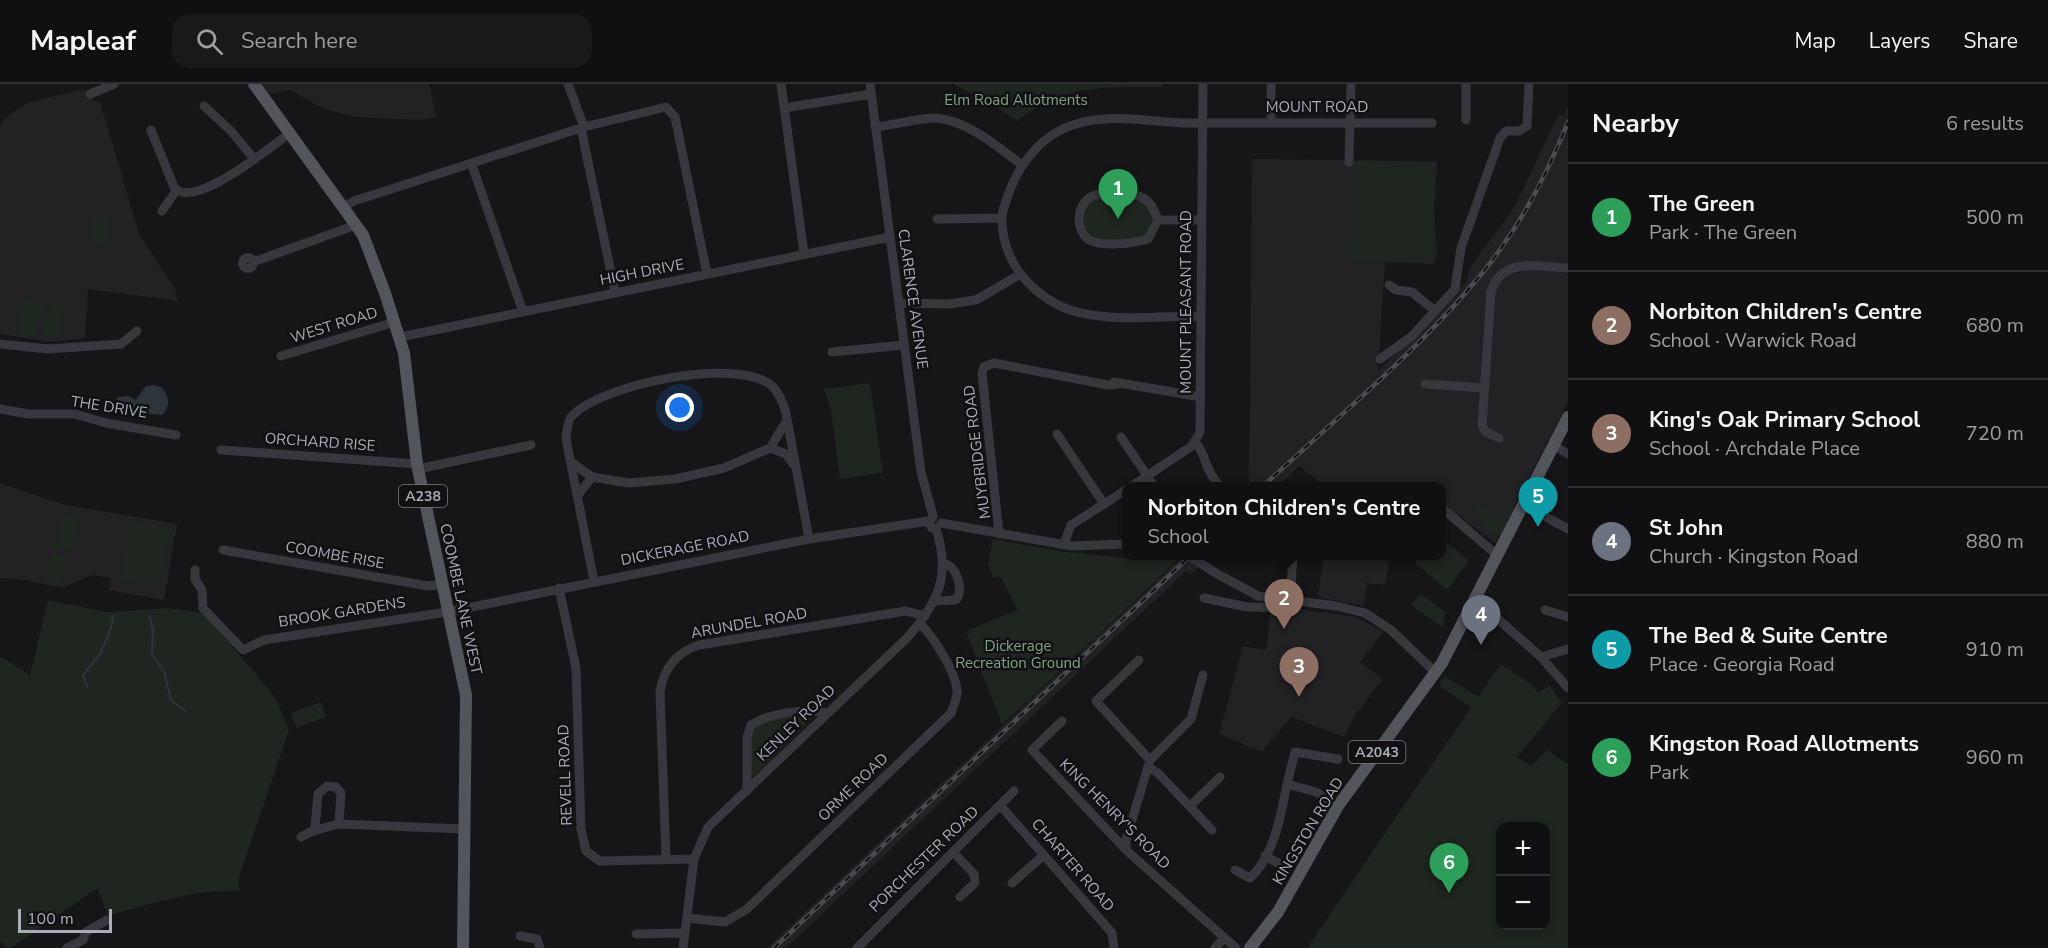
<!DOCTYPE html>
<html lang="en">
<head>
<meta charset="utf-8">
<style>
  :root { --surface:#101012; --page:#19191b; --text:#f1f3f6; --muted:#9c9d9f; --line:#303032; --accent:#db2777 }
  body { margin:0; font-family:"Nunito Sans",sans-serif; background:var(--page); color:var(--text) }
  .controls { position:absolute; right:18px; bottom:18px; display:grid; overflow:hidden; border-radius:12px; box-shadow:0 3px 9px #0003 }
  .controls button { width:54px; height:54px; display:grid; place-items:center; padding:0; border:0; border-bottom:2px solid var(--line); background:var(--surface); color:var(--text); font:30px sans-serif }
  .scale { position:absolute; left:18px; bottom:15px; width:94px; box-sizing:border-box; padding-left:6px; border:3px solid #a8adb8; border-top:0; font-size:16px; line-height:21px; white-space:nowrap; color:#a8adb8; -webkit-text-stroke:4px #111113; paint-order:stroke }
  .you { position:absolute; left:680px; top:324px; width:21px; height:21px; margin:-15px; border:4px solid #fff; border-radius:50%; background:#1a73e8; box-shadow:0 0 0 9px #1a73e833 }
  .badge { display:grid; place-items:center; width:39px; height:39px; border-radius:50%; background:var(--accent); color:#fff; font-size:20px; font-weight:700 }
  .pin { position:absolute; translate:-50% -50px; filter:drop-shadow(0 2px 3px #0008) }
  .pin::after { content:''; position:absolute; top:32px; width:21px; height:18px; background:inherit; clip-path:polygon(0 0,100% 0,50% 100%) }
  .popup { position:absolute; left:1122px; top:398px; width:324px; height:78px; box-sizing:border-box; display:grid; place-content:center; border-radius:12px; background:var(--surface); filter:drop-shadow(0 2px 4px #0005); font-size:20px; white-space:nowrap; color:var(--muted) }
  .popup b { font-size:22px; color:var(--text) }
  .popup::after { content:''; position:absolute; left:50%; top:100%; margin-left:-12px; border:12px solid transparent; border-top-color:var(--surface) }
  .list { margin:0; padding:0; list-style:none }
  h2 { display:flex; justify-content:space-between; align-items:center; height:78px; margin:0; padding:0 24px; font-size:26px }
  h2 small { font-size:20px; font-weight:400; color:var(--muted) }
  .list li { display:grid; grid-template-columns:39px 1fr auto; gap:18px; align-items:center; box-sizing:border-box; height:108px; padding:0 24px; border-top:2px solid var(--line) }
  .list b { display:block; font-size:22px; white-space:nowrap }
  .list p { margin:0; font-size:20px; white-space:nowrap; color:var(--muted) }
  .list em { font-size:20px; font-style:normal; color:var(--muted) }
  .icon { flex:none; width:33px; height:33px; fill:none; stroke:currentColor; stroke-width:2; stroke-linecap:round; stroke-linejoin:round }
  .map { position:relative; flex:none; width:1568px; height:864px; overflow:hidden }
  header { display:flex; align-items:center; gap:36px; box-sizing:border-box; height:84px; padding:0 30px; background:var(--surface); border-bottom:2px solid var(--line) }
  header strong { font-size:28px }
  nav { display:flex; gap:33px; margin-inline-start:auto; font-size:21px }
  .search { width:420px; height:54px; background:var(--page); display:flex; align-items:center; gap:15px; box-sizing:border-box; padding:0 21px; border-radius:18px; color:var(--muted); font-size:22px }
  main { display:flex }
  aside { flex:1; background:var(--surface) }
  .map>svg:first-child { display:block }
  .built { fill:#222225 }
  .green { fill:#1e261f; fill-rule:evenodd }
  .water { fill:#2c353c }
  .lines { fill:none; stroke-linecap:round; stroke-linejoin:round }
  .stream { stroke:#2c353c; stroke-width:2 }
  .minor { stroke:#37383d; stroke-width:9 }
  .major { stroke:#53555c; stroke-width:12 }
  .rail-casing { stroke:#4a4c52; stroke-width:4.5 }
  .rail { stroke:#111113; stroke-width:2; stroke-dasharray:7; stroke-linecap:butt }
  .minor-bridge { stroke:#37383d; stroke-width:9 }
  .labels { text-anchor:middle; stroke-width:5; stroke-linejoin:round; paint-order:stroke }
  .shield { fill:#111113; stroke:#7b7e86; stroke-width:1.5 }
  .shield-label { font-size:14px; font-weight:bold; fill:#a8adb8 }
  .park-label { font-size:15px; fill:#7fa381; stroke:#111113 }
  .street-label { font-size:15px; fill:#a8adb8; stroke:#111113 }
</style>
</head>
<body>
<header>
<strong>Mapleaf</strong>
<div class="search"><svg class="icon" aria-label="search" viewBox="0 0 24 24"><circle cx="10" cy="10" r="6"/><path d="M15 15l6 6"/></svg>Search here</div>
<nav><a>Map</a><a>Layers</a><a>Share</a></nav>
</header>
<main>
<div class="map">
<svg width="1568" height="864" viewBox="0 0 1568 864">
  <rect width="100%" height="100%" fill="#161618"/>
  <path class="built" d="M262,0H429L436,33L420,36L354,33L322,24L291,6L269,10Z
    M83,5L95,17H100L139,149L175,205L178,217L88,205L85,254L50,258L0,250V40L6,33L27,19Z
    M1568,21V318L1495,459L1442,419V402H1325L1299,382L1278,402H1249L1252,75L1437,77L1434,129L1437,171L1433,180L1385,178L1378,287L1436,231L1467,197L1469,185L1515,122L1558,31L1564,32Z
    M0,399L65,421L177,440L164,516L109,506L111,494L92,491L62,504L25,496L0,494Z
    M1183,472H1211L1191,490L1186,487L786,864H767Z
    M1324,472H1390L1385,501L1367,499L1364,522L1318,513Z
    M1300,525L1356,533L1384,548L1360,578L1383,595L1355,631L1344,653L1291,633L1262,668L1219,650L1243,562L1266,566L1270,529H1287Z"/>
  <path class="green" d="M953,0H1162V3C1104,3 1064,0 1017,37L985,16Z
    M1353,77L1436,79L1432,128L1434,177L1352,176Z
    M1089,113H1145L1158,136L1148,155L1098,159L1081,145L1082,122Z
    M107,130L109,161L93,162L91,131Z
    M24,215L44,218L37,255L17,251Z
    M51,216L66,219L58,255L43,252Z
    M870,299L883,389L840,395L831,326L824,305Z
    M1479,419L1503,435L1512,423L1514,424L1500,452L1491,450L1479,440L1483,434L1476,428L1467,439Z
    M63,431L79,435L72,466L56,463Z
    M130,438L169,445L160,502L120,495Z
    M993,455L1057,467L1145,476L1146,472H1182L1002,641L966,547L1018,526L1000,492L993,494L988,481Z
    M1442,455L1469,477L1447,506L1416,480V472H1442Z
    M52,468L68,472L60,502L44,498Z
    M1421,509L1445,528L1443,544L1411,521Z
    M48,516L106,528L167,524L204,529L275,613L289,646L238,796L240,807C196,805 150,820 108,832L97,804L11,864H6L0,857V572L30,591Z
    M1501,580L1529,599L1538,608L1550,602L1562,619L1517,673L1532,682L1546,666L1568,680V864H1307L1471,623L1439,602L1445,592L1478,613ZM1500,742H1546V842H1500Z
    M321,618L326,633L296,644L291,629Z
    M817,630L752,694L748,664L753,642L773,635Z"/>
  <path class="water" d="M153,301L161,303C170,312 171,322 162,331L136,328L125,331L113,320L118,313L128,312L136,316L145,303Z"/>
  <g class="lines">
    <path class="stream" d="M150,533L153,547L152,571L164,587L171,616L185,627
      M87,603L83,591L100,570L111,544L113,532"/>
    <path class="minor" d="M568,0L584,43
      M781,0L804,170
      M870,0L921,388L933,432
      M90,10L114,0
      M204,22L232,48L254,75
      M784,24L871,10
      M1466,36V0
      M1271,38V0
      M875,43C895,41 916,34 936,34C967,36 998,63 1022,81
      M581,44L615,208
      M151,46L174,103C193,128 271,62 290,49
      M1349,78L1351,0
      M472,81L523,228
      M344,123L354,117L584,43L666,23L675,33L707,190
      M162,127L176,107
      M937,135L1001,134
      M1158,136C1152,118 1144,110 1125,110C1115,110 1102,108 1093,112C1076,119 1075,145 1088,155C1100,164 1135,159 1148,155L1158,136H1202
      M242.5 179a5.5 5.5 0 1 1 11 0a5.5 5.5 0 1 1-11 0Z
      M253,178L356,141
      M1389,201L1396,206L1412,208L1435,227
      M899,219L949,220L976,216L1019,191
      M1201,232C1158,232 1099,240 1060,222C1026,205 1003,175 1002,136C1001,129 1005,121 1007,114C1018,81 1041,50 1076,40C1111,29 1150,38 1185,39H1432
      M400,253L890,153
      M0,260L48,265L121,260L137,247
      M832,268L904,261
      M281,272L395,238
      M1380,275L1411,253L1455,205L1461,164L1500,54L1506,47H1519L1527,42L1529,0
      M1114,298L1201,313
      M1425,300L1484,304
      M0,325L28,330H75L106,339L176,351
      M1057,350L1104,420
      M1121,353L1154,402
      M1499,354L1486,348L1482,342L1491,208C1502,172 1538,183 1568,184
      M1196,359C1206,370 1204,385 1219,401
      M1553,361L1568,370
      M770,364L786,370L794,381
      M221,366L417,380
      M571,378L592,393
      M418,385L531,361
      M1132,402L1192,362L1200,348L1203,0
      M578,411L592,393L629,399L675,395L724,384L770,364L787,336
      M1524,421L1568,445
      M1442,424L1498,472
      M941,439L1072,462L1126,460
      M999,450L982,289L984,283L994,279L1108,301L1120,300
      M1064,460L1071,441L1126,406
      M223,466L428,502L442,500
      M1275,472L1292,481
      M195,486V495L202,506L203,524L243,566L264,556L447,528L809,455L929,437
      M1214,488L1258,512L1336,522L1365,529L1391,546L1436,589
      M594,497L566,355C567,348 567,338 571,333C601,300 734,273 771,301C779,308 783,319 786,329L809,455
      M559,504L576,584L581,745L586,767L600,777L694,775
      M1204,514L1247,523L1288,524L1294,518
      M1476,516L1541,573L1568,604
      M934,517L956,516C964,505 957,483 944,479
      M1290,517L1293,472
      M1545,526L1568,533
      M1541,573L1568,565
      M1139,576L1096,617L1150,676
      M1062,637L1032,666L1126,766L1236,864
      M1148,683L1158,689L1212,746
      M1287,700L1295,668L1338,675
      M747,707V653L751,641C769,629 807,624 828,629
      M1000,721L1112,849L1114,864
      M1190,722L1220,693
      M315,744L318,710L327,702L336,703L341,709L339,740
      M301,753C314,745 324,744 339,740L464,745
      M1126,766V756L1150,676L1191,635L1203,591
      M953,768L974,790L975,799L960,813
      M1265,772L1287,784
      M666,774L660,608C663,586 676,568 699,561L906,527L925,532
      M1235,786L1250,794C1274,772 1281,731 1287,700L1316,708L1338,722
      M1012,799L1044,771
      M687,834L725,838L747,825L951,629C953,623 958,613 957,606C955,586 933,553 920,539
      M636,850L685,849
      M520,852L537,855L540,864
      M67,864L83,856L86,848L107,836
      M683,864L694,775L708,743L907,554C939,517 951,493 936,444H932L929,439L933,432
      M857,864L1014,707
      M1215,864L1224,854"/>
    <path class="major" d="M254,0L363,151L385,209L404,269L417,380L466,611L463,864
      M1250,864L1278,828L1338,722L1442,579L1568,333"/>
    <g class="rail-casing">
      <path id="rail" d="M1263,402C1340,331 1427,260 1491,178C1524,135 1548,88 1568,38
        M774,864L1190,472"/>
    </g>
    <use href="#rail" class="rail"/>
    <path class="minor-bridge" d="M1189,472L1214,488"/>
  </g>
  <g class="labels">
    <g class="shield">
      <rect x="399" y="401" width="48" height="22" rx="4.5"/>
      <rect x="1348.5" y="657" width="57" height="22" rx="4.5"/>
    </g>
    <g class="shield-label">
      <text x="423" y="417">A238</text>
      <text x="1377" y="673">A2043</text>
    </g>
    <g class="park-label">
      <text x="1016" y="21">Elm Road Allotments</text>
      <text x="1018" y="567">Dickerage<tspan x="1018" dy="17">Recreation Ground</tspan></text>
    </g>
    <g class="street-label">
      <text x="1317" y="28">MOUNT ROAD</text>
      <text transform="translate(642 188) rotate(-11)" y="5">HIGH DRIVE</text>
      <text transform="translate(913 215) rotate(82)" y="5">CLARENCE AVENUE</text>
      <text transform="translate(1186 218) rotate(-90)" y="5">MOUNT PLEASANT ROAD</text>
      <text transform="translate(334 241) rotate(-17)" y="5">WEST ROAD</text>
      <text transform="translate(109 323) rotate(9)" y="5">THE DRIVE</text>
      <text transform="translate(320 358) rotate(4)" y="5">ORCHARD RISE</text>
      <text transform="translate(977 368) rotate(-97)" y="5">MUYBRIDGE ROAD</text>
      <text transform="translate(685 464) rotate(-11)" y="5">DICKERAGE ROAD</text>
      <text transform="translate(335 471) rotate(10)" y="5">COOMBE RISE</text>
      <text transform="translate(461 515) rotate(78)" y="5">COOMBE LANE WEST</text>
      <text transform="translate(342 528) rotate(-9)" y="5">BROOK GARDENS</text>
      <text transform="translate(749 539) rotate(-10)" y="5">ARUNDEL ROAD</text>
      <text transform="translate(796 639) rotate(-44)" y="5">KENLEY ROAD</text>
      <text transform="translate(565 691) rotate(-92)" y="5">REVELL ROAD</text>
      <text transform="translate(853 703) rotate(-44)" y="5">ORME ROAD</text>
      <text transform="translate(1115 730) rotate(45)" y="5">KING HENRY'S ROAD</text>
      <text transform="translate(1308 747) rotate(-59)" y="5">KINGSTON ROAD</text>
      <text transform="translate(924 775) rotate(-44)" y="5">PORCHESTER ROAD</text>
      <text transform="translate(1073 781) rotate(49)" y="5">CHARTER ROAD</text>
    </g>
  </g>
</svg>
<div class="controls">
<button>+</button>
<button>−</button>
</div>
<div class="scale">100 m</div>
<div class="you"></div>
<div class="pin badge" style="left:1118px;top:135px;background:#2e9e5b">1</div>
<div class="pin badge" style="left:1284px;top:545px;background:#8d6e63">2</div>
<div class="popup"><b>Norbiton Children's Centre</b>School</div>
<div class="pin badge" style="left:1299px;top:613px;background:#8d6e63">3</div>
<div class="pin badge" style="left:1481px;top:561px;background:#6b7280">4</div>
<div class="pin badge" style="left:1538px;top:443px;background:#0f9aa8">5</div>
<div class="pin badge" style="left:1449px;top:809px;background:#2e9e5b">6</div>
</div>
<aside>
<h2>Nearby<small>6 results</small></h2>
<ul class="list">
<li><span class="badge" style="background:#2e9e5b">1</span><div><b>The Green</b><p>Park · The Green</p></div><em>500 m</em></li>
<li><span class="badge" style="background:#8d6e63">2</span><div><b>Norbiton Children's Centre</b><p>School · Warwick Road</p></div><em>680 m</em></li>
<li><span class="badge" style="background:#8d6e63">3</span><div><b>King's Oak Primary School</b><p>School · Archdale Place</p></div><em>720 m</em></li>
<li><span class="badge" style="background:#6b7280">4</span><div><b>St John</b><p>Church · Kingston Road</p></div><em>880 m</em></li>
<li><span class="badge" style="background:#0f9aa8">5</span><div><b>The Bed &amp; Suite Centre</b><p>Place · Georgia Road</p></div><em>910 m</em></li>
<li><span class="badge" style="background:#2e9e5b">6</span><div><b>Kingston Road Allotments</b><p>Park</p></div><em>960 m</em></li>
</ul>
</aside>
</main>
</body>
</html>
